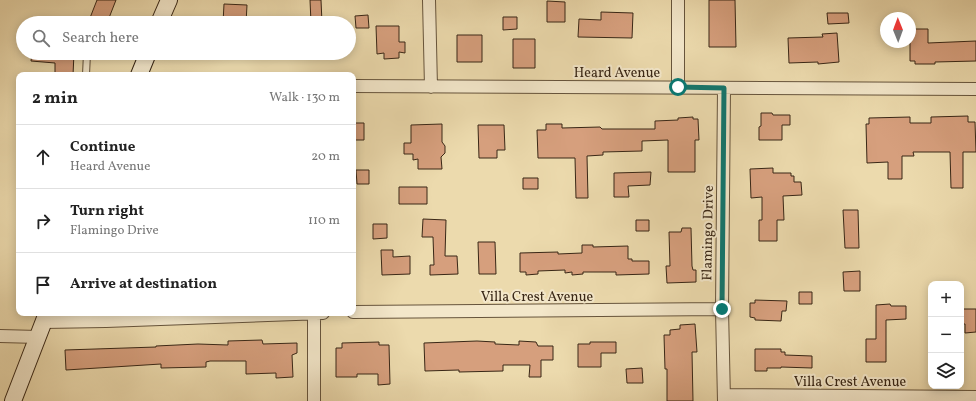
<!DOCTYPE html>
<html lang="en">
<head>
<meta charset="utf-8">
<style>
  :root { --surface:#fff; --page:#f6f6f6; --text:#222; --muted:#767676; --line:#e0e0e0 }
  body { margin:0; font-family:Vollkorn,serif; background:var(--page); color:var(--text) }
  .controls { position:absolute; right:12px; bottom:12px; display:grid; overflow:hidden; border-radius:8px; box-shadow:0 2px 10px #0003 }
  .controls button { width:36px; height:36px; display:grid; place-items:center; padding:0; border:0; border-bottom:1px solid var(--line); background:var(--surface); color:var(--text); font:20px sans-serif }
  .compass { position:absolute; left:880px; top:12px; width:36px; height:36px; border-radius:50%; background:var(--surface); box-shadow:0 2px 10px #0003; rotate:359deg }
  .stop { position:absolute; width:12px; height:12px; margin:-9px; border:3px solid #0f766e; border-radius:50%; background:#fff }
  .stop.end { background:#0f766e; border-color:#fff; box-shadow:0 1px 4px #0008 }
  .list { margin:0; padding:0; list-style:none }
  h2 { display:flex; justify-content:space-between; align-items:center; height:52px; margin:0; padding:0 16px; font-size:17px }
  h2 small { font-size:13px; font-weight:400; color:var(--muted) }
  .list li { display:grid; grid-template-columns:26px 1fr auto; gap:12px; align-items:center; box-sizing:border-box; height:64px; padding:0 16px; border-top:1px solid var(--line) }
  .list b { display:block; font-size:15px; white-space:nowrap }
  .list p { margin:0; font-size:13px; white-space:nowrap; color:var(--muted) }
  .list em { font-size:13px; font-style:normal; color:var(--muted) }
  .icon { flex:none; width:22px; height:22px; fill:none; stroke:currentColor; stroke-width:2; stroke-linecap:round; stroke-linejoin:round }
  .map { position:relative; flex:none; width:976px; height:401px; overflow:hidden }
  .search { position:absolute; background:var(--surface); box-shadow:0 2px 10px #0003; left:16px; top:16px; width:340px; height:44px; display:flex; align-items:center; gap:10px; box-sizing:border-box; padding:0 14px; border-radius:22px; color:var(--muted); font-size:15px }
  .panel { position:absolute; background:var(--surface); box-shadow:0 2px 10px #0003; left:16px; top:72px; width:340px; height:244px; border-radius:8px }
  .map>svg:first-child { display:block }
  .building { fill:#d69f7d; stroke:#392716 }
  .lines { fill:none; stroke-linecap:round; stroke-linejoin:round }
  .lane-casing { stroke:#66543c; stroke-width:8 }
  .street-casing { stroke:#66543c; stroke-width:14 }
  .secondary-casing { stroke:#392716; stroke-width:18 }
  .lane { stroke:#f3e7ca; stroke-width:6 }
  .street { stroke:#f3e7ca; stroke-width:12 }
  .secondary { stroke:#f3e7ca; stroke-width:16 }
  .route { stroke:#0f766e; stroke-width:5 }
  .labels { text-anchor:middle; stroke-width:4; stroke-linejoin:round; paint-order:stroke }
  .street-label { font-size:14px; fill:#392716; stroke:#f3e7ca }
</style>
</head>
<body>
<div class="map">
<svg width="976" height="401" viewBox="0 0 976 401">
  <rect width="100%" height="100%" fill="#ecdaad"/>
  <filter id="stains"><feTurbulence type="fractalNoise" baseFrequency=".005" numOctaves="4"/><feColorMatrix values="0 0 0 0 .2 0 0 0 0 .09 0 0 0 0 .02 0 0 0 .5 -.17"/></filter>
  <radialGradient id="worn" r=".72"><stop offset=".6" stop-color="#630" stop-opacity="0"/><stop offset="1" stop-color="#630" stop-opacity=".3"/></radialGradient>
  <path class="building" d="M97,0H116L107,23H88Z
    M310,0H321L322,23H311Z
    M709,0H735L736,47H709Z
    M547,1L565,2V22H547Z
    M224,4L247,5L246,23H223Z
    M601,12L633,13L632,38L578,37L579,19L601,20Z
    M827,13H848L849,23L828,24Z
    M368,15L369,28H356L355,16Z
    M503,17H517V29L503,30Z
    M376,26H399V42H405V53L399,52V58L384,59V53L377,54Z
    M910,29H928V43L976,41V61L935,62V64H915V61H910Z
    M837,33L839,62L818,64V62L789,63L788,38L823,37L822,34Z
    M457,35H482V62H457Z
    M513,39H535V68H513Z
    M32,53H74L73,75H55V63L31,61Z
    M761,113H772L773,115H790V125H782V140H759V127L761,126Z
    M968,116V122H975L976,152H963V188H951L950,152H913L914,156H902V179H888V162L867,163L866,124H869V118L910,117V123H931V117Z
    M693,117V119H698L699,140H695V172H668V140L642,141V151L603,152V155L587,156L588,198H576L575,158H538L537,130H546V124H562V128L600,127L602,129H655V121L678,120V118Z
    M353,123H364V140H353Z
    M442,124V142L445,146V153L441,157L442,169H418V159L413,160V154H404V143H411V125Z
    M478,125H504L505,150H497V158H479Z
    M773,168V173H791V176H794V182H801L802,195L783,196L784,220H777V241H759V220H762V197L751,198L750,169Z
    M356,170H369V184H357Z
    M651,172L650,185L628,186L629,197H614V173Z
    M523,178H538V189H523Z
    M399,187H427V204H399Z
    M843,210H858L859,248H845Z
    M423,219L446,220L445,256H457L458,274L430,275V265H434L433,237H422Z
    M636,220H649V231H636Z
    M373,224H387V238L373,239Z
    M682,228H691L692,266L693,270H696V282L667,283L666,266H670L669,232H681Z
    M478,242H495L496,274H479Z
    M582,245H593V247L628,246V259H632V261H649V274L616,275V272H583V274L572,275V272L565,273V270L538,271V274L526,275V272H520V253L558,252V254L582,253Z
    M381,250H393V257L410,256V274L382,275Z
    M860,271V291H844L843,272Z
    M799,292H812V304H799Z
    M755,300L787,301L786,311H782L781,321L755,320V318L750,317V303H755Z
    M890,304L891,306H906V319L886,320V362H866V339H876V305Z
    M961,309H976V332L965,333V324H961Z
    M695,324L697,352H692L693,401H667V369H665L664,335H670V330L680,329V325Z
    M262,340L263,344L297,343V353L292,355L293,377L276,378V373L246,374V361H210L206,362V367L161,368V364L66,370L65,350L156,347V346L198,344L228,345V341Z
    M477,341L495,342V344L519,345V341L536,342L538,346H553V360H541V377H529L530,365H503V371L459,372V370L425,371L424,343Z
    M379,342V345H389L390,384L378,385V374H357V377H336V348H342V343Z
    M590,342H616V353H601V367H578V344H590Z
    M755,349H781V352H785V355L812,356V368L781,367V368H767V371H755Z
    M642,368L643,383H627L626,369Z"/>
  <g class="lines">
    <g class="lane-casing">
      <path id="lane" d="M86,75L87,53"/>
    </g>
    <g class="street-casing">
      <path id="street" d="M429,0L431,87
        M678,0V87
        M353,86L976,89
        M353,312L722,309
        M314,313V401
        M43,322L106,321L323,313
        M0,336L38,337
        M724,395L976,397
        M724,401L722,309L724,88"/>
    </g>
    <g class="secondary-casing">
      <path id="secondary" d="M159,23L169,0
        M139,75L148,53
        M13,401L47,313"/>
    </g>
    <use href="#lane" class="lane"/>
    <use href="#street" class="street"/>
    <use href="#secondary" class="secondary"/>
  </g>
  <g class="lines">
    <path class="route" d="M678,87L724,88L722,309"/>
  </g>
  <g class="labels">
    <g class="street-label">
      <text x="617" y="77">Heard Avenue</text>
      <text transform="translate(707 233) rotate(-89)" y="5">Flamingo Drive</text>
      <text x="537" y="301">Villa Crest Avenue</text>
      <text x="850" y="386">Villa Crest Avenue</text>
    </g>
  </g>
  <rect width="100%" height="100%" filter="url(#stains)"/>
  <rect width="100%" height="100%" fill="url(#worn)"/>
</svg>
<div class="controls">
<button>+</button>
<button>−</button>
<button><svg class="icon" aria-label="layers" viewBox="0 0 24 24"><path d="M12 4l9 5-9 5-9-5zM3 14l9 5 9-5"/></svg></button>
</div>
<svg class="compass" viewBox="-18 -18 36 36"><path d="M0-13l5 13h-10z" fill="#e53935"/><path d="M0 13l5-13h-10z" fill="#767676"/></svg>
<div class="stop" style="left:678px;top:87px"></div>
<div class="stop end" style="left:722px;top:309px"></div>
<div class="search"><svg class="icon" aria-label="search" viewBox="0 0 24 24"><circle cx="10" cy="10" r="6"/><path d="M15 15l6 6"/></svg>Search here</div>
<section class="panel">
<h2>2 min<small>Walk · 130 m</small></h2>
<ul class="list">
<li><svg class="icon" aria-label="ahead" viewBox="0 0 24 24"><path d="M12 20V5M6 11l6-6 6 6"/></svg><div><b>Continue</b><p>Heard Avenue</p></div><em>20 m</em></li>
<li><svg class="icon" aria-label="right" viewBox="0 0 24 24"><path d="M7 20v-9h11M14 6l5 5-5 5"/></svg><div><b>Turn right</b><p>Flamingo Drive</p></div><em>110 m</em></li>
<li><svg class="icon" aria-label="arrive" viewBox="0 0 24 24"><path d="M6 21V4h12l-3 4 3 4H6"/></svg><div><b>Arrive at destination</b></div></li>
</ul>
</section>
</div>
</body>
</html>
